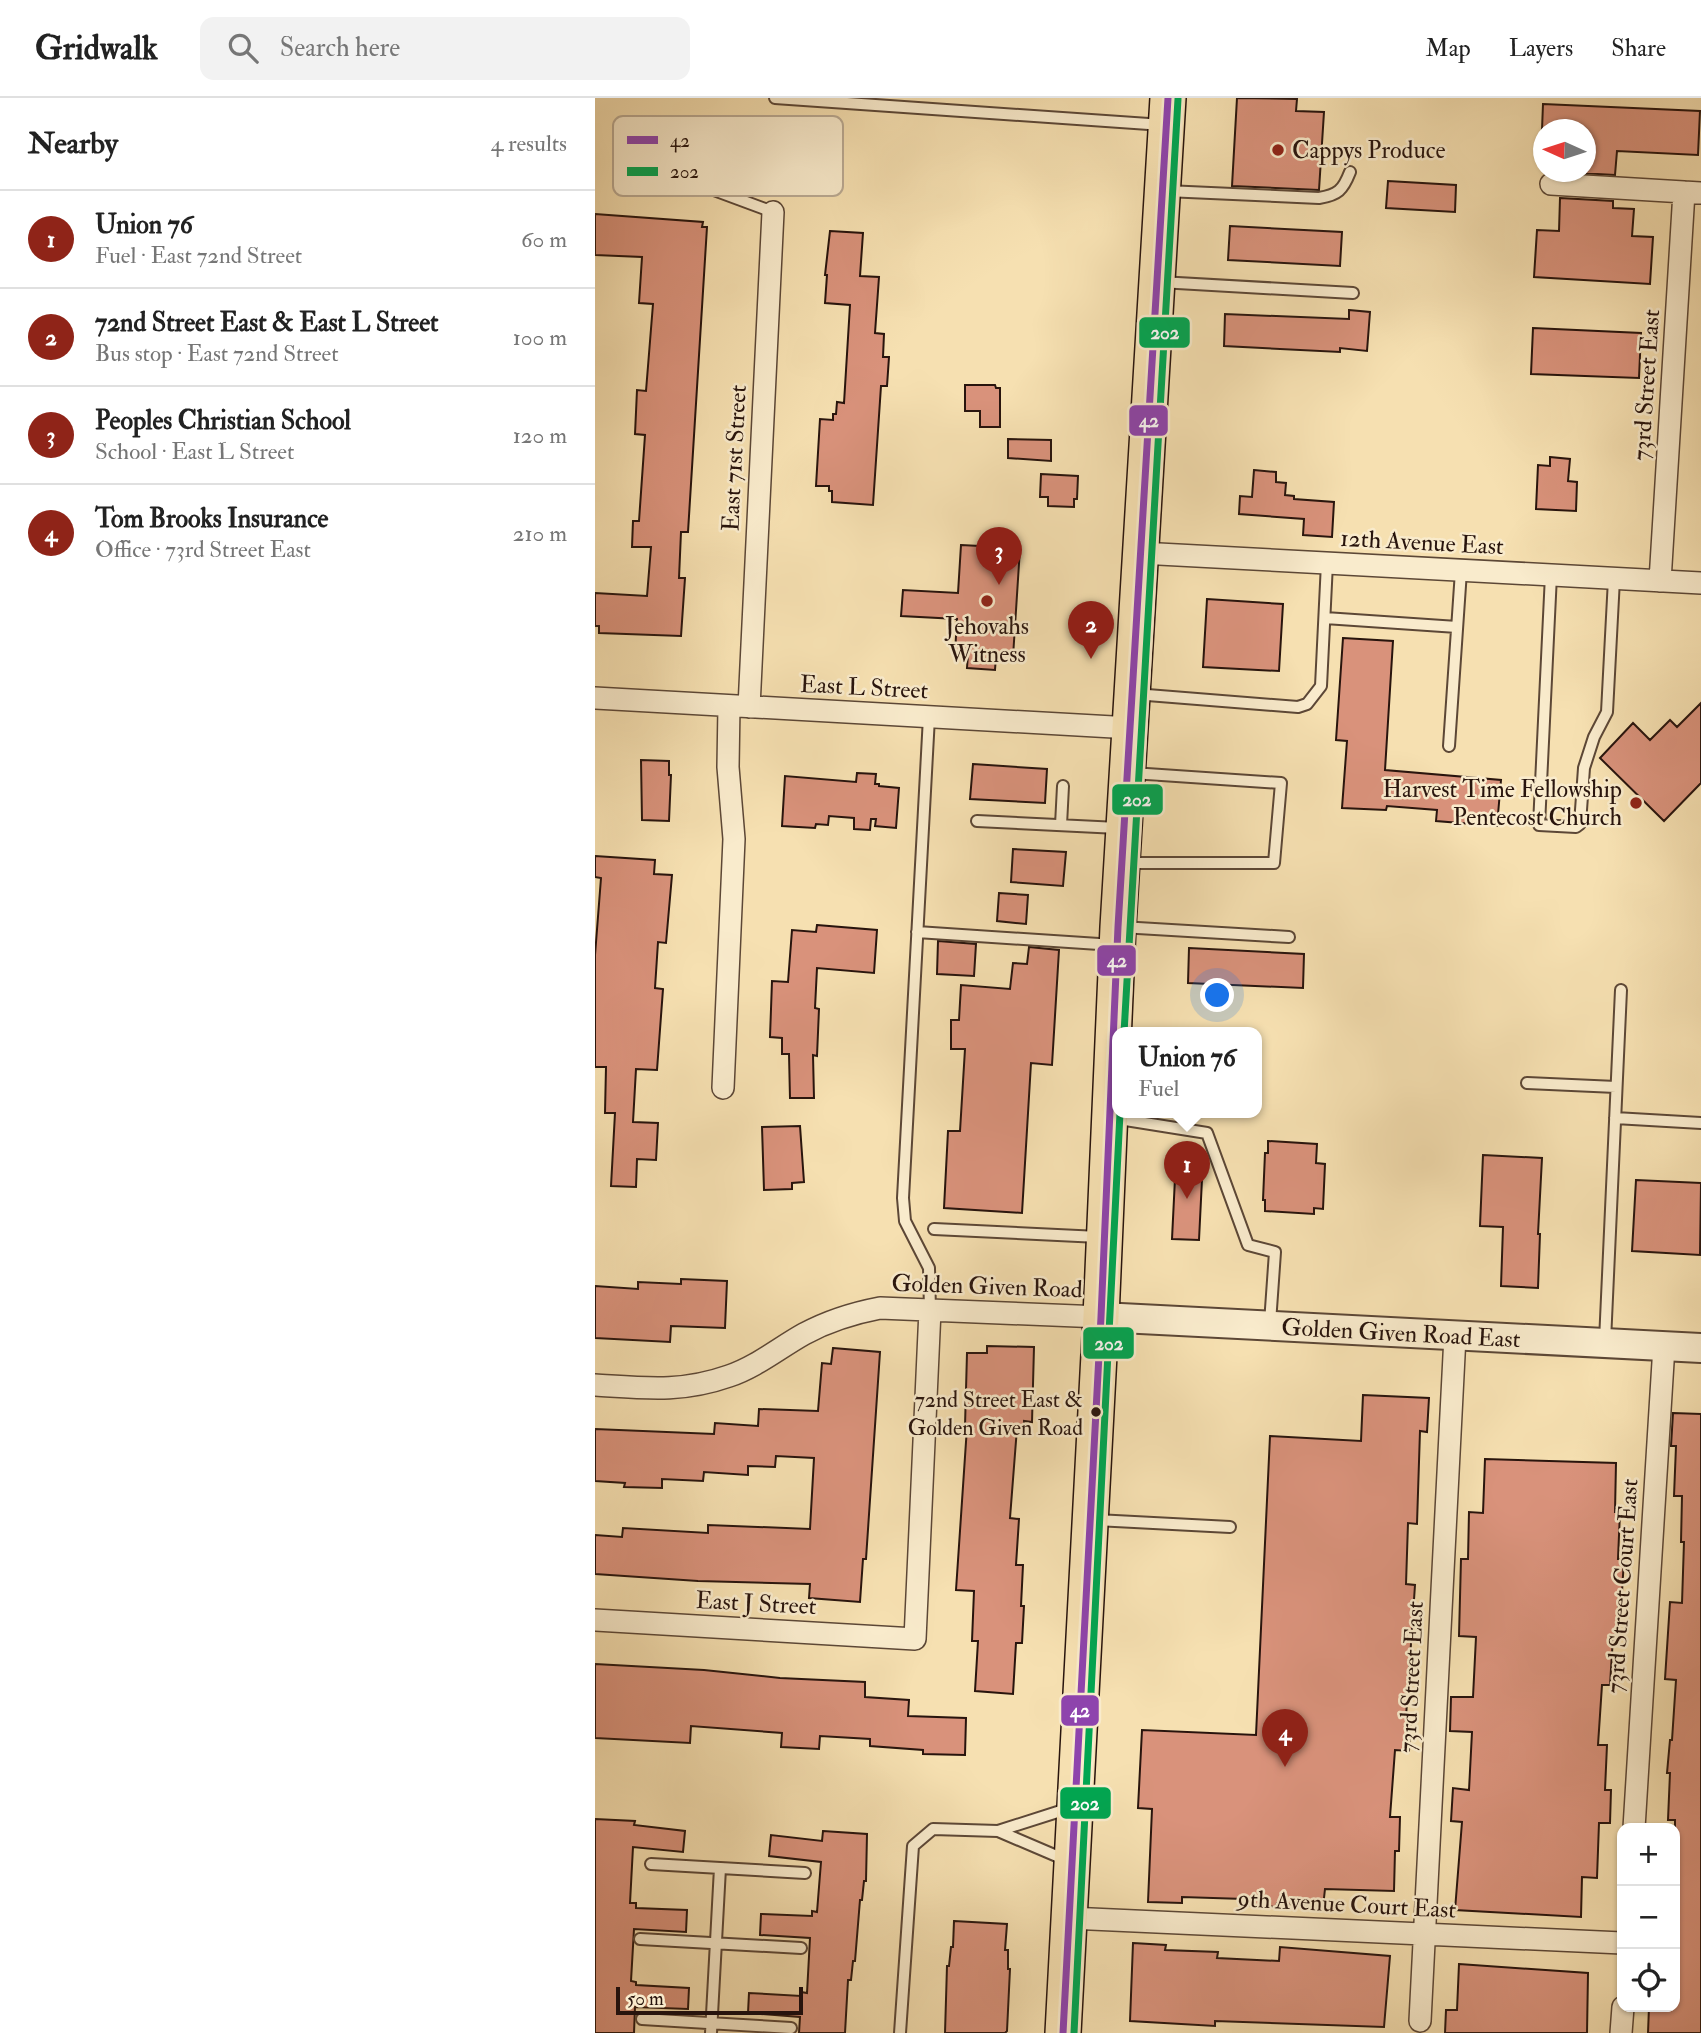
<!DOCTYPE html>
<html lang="en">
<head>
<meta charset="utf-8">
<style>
  :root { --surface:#fff; --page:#f2f2f2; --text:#222; --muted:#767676; --line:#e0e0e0; --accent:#8f2418 }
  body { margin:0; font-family:"IM FELL Double Pica",serif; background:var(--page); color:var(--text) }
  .controls { position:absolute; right:21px; bottom:21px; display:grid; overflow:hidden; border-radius:14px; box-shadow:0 2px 5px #0004 }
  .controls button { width:63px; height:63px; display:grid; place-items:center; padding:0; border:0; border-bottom:2px solid var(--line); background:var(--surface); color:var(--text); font:35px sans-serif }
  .compass { position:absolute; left:938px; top:21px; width:63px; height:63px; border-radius:50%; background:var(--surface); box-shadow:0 2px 5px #0004; rotate:273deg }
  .scale { position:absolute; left:21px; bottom:18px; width:187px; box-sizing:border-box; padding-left:7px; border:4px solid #28140d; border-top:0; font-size:19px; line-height:24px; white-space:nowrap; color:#28140d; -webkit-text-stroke:5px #f9ebcc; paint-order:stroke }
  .you { position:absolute; left:623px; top:898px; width:24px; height:24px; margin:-18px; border:5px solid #fff; border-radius:50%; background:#1a73e8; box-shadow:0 0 0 10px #1a73e833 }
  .badge { display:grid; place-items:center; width:46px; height:46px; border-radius:50%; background:var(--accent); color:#fff; font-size:23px; font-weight:700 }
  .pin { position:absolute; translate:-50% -58px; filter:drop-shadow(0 2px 4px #0008) }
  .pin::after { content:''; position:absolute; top:37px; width:24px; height:21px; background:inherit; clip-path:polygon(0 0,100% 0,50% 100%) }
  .popup { position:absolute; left:517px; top:929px; width:150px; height:91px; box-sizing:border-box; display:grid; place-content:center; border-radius:14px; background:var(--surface); filter:drop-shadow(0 2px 5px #0005); font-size:23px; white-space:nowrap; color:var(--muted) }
  .popup b { font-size:26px; color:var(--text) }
  .popup::after { content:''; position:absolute; left:50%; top:100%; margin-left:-14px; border:14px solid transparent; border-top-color:var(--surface) }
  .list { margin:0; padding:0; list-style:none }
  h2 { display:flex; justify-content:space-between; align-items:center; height:91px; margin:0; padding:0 28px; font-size:30px }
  h2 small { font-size:23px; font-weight:400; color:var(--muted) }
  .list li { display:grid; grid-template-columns:46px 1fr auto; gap:21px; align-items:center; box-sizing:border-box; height:98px; padding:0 28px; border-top:2px solid var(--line) }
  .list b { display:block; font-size:26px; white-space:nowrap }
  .list p { margin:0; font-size:23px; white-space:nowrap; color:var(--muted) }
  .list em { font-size:23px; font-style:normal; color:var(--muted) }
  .icon { flex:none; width:38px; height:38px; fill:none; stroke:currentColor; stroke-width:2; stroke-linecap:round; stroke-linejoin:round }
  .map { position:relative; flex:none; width:1106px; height:1935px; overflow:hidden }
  header { display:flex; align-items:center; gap:42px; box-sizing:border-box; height:98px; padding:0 35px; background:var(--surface); border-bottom:2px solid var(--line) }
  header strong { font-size:33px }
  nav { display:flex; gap:38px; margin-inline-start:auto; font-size:24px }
  .search { width:490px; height:63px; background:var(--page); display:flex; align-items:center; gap:18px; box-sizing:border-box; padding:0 24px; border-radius:14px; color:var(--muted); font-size:26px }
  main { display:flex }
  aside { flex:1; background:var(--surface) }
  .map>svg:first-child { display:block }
  .building { fill:#d9927b; stroke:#28140d; stroke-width:2 }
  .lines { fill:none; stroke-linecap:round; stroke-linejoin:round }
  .service-casing { stroke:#5c4736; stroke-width:14 }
  .minor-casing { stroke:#5c4736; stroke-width:24 }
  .tertiary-casing { stroke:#5c4736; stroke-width:32 }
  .primary-casing { stroke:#28140d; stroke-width:38 }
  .service { stroke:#f9ebcc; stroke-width:10 }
  .minor { stroke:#f9ebcc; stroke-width:21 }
  .tertiary { stroke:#f9ebcc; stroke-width:28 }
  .primary { stroke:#f6e0b1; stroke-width:35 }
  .bus-1-casing { stroke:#f9ebcc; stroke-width:12 }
  .bus-2-casing { stroke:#f9ebcc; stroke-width:12 }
  .bus-1 { stroke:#8e44ad; stroke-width:7 }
  .bus-2 { stroke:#00a651; stroke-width:7 }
  .poi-dot { fill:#8f2418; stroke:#f9ebcc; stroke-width:2.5 }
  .bus-dot { fill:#28140d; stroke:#f9ebcc; stroke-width:2.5 }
  .labels { text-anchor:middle; stroke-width:5; stroke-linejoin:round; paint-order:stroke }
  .bus-label { font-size:22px; fill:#28140d; stroke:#f9ebcc; text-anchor:end }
  .poi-label { font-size:24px; fill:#28140d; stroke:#f9ebcc; text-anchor:start }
  .street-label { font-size:24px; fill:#28140d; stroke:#f9ebcc }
  .key { fill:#f9ebcc; stroke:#baaa93; stroke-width:2 }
  .key-label { font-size:19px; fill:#28140d }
  .line-badge { stroke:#f9ebcc; stroke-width:2.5 }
  .badge-label { font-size:19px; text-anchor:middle; font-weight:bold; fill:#fff }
</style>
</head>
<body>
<header>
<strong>Gridwalk</strong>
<div class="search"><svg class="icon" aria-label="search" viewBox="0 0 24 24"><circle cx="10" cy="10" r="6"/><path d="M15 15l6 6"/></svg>Search here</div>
<nav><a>Map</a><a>Layers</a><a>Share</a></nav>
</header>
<main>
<aside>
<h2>Nearby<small>4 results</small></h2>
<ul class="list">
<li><span class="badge">1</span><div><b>Union 76</b><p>Fuel · East 72nd Street</p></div><em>60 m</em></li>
<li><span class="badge">2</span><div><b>72nd Street East &amp; East L Street</b><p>Bus stop · East 72nd Street</p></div><em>100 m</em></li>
<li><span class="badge">3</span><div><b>Peoples Christian School</b><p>School · East L Street</p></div><em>120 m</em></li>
<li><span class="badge">4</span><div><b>Tom Brooks Insurance</b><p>Office · 73rd Street East</p></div><em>210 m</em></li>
</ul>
</aside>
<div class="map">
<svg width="1106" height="1935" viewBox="0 0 1106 1935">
  <rect width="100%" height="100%" fill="#f6e0b1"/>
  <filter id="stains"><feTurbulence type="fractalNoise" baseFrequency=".00286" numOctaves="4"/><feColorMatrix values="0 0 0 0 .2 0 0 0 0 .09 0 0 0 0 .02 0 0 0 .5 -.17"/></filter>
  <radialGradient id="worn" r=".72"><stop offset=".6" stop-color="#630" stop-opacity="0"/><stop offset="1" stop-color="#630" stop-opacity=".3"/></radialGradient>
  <path class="building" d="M642,0L702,1L701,13L729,14L724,92L637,88Z
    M948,6L1105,13L1103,57L1022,53L1020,77L967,74H990V32H947Z
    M793,83L861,87L860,114L791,110Z
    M965,100L1018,103V110L1039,111L1037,138L1058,139L1055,186L939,179L942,132L964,133Z
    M0,116L108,124L107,129H112L93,434H86L84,480H90L86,538L4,535V528H0V495L52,498L56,449H37L38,423H44L50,337L40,336L42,292L51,293L58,206L44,205L47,159L0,157Z
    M635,128L747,134L745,168L633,162Z
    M235,133L268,135L265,178L284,179L280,235L289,236L288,259H294L292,288H286L278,407L237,404V393H234V388H221L225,321L238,322V316H241L242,304L249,305L255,207L230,205L232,177H230Z
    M754,212L775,214L772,253L745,250V254L629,248L630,216L754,221Z
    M938,230L1046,235L1044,280L936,276Z
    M370,287H400L401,290H405V329H385V313H370Z
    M413,341L456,342V363L413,360Z
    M955,359L975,361L973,383L982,384L981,413L941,411L943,367L955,368Z
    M659,372L681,374V384L691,385L690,397L699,398V401L739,404L737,439L708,437L709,421L644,416L645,398L657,399Z
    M446,376L483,378L482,401H479V409L453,408V399H445Z
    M366,447L425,450L418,559L401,558L400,572L372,570L373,556L360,555L362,521L306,518L308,492L363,495Z
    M612,501L688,506L684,573L608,569Z
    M748,540L798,543L790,672L906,682L902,728L841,723L842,712L792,708L791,712L747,710L752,643L741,642Z
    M1106,605V685L1069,723L1005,660L1038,625L1055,642L1075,622L1082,629Z
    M46,662L74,663V677H76L74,723L47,722Z
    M378,666L452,671L450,705L375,701Z
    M262,675L281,676L280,686H284V688L304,690L301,730L280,728L281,721H276L275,732L259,731V720L234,718L233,727L221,726L220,730L187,728L190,678L261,684Z
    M418,751L471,754L468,788L416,784Z
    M0,758L60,762L59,776L77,777L71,845L63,844L60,890L68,891L62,972L41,971L38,1024L63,1025L61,1062L42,1061L41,1089L16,1088L20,1015H10L11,969H0V857L6,780L0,779Z
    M404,795L433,797L431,826L402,823Z
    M222,827L282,832L279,875L222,870L220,910L224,911L222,958L218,957L219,1000H195L194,956H187V940L175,939L177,883L193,884L197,832L221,834Z
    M343,843L381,846L379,878L342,876Z
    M434,849L464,852L457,967L436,965L427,1115L349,1110L353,1033H365L370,951H356V922H364L366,887L415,891L418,865L432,866Z
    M594,850L709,856L708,890L593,885Z
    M205,1028L209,1084L197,1085V1091L169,1092L167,1029Z
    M673,1043L722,1046L721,1065L730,1066L728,1111L719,1110V1116L670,1113V1102H668L670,1055H673Z
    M888,1057L947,1060L943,1136H945L943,1190L906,1188L908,1129L885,1128Z
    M581,1060L608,1061L604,1142L577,1141Z
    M1041,1082L1106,1085L1105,1157L1037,1153Z
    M86,1181L132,1183L130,1230L76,1228L75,1244L0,1240V1188L43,1191V1184L86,1186Z
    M392,1248L439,1249L437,1324L429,1323V1330H422L415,1420L424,1421L421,1467H428L426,1508H429L427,1545H421L418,1596L380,1593L383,1543H377L379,1493L361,1492L372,1329L370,1328L372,1255H392Z
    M238,1250L285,1254L271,1461H268L265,1504L214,1500L215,1486L103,1483L0,1476V1437L27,1439L28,1430L113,1435V1427L215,1431L219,1360L181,1358L180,1369L153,1368V1377L109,1374L108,1383L67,1381V1390L29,1389L30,1385L0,1383V1331L119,1336L120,1325L163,1328L164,1311L223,1313L227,1265L236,1266Z
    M768,1297L834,1300L832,1334L825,1333L822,1426L813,1425L811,1486L820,1487L811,1619H816L814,1653L800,1652L795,1719H805L804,1753H800L799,1793L730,1791L728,1809L682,1805L681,1809L649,1807V1801L587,1799V1805L553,1804L557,1711L543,1710L547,1632L661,1637L675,1338L766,1343Z
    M1078,1315L1106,1316V1935H1053L1054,1909H1080V1722H1073L1075,1675H1072L1075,1642H1077L1081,1582L1070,1581L1075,1504L1087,1505L1089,1444H1086L1087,1398H1079L1081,1348H1076Z
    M890,1361L1021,1365L1020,1414H1025L1023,1461H1029L1027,1494H1024L1022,1540L1018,1539L1015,1587H1007L1003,1647H1012L1010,1692H1016L1015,1725H1004L1002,1780L987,1779L986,1819L860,1812L867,1724L856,1723L858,1690L874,1692L877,1634L855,1633L856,1599H878L881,1539L864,1538L866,1461H873L874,1414L888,1415Z
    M0,1566L109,1572L185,1580L270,1584V1599L314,1602L313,1618L371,1620L370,1657L328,1656V1652L275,1648V1641L225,1638L224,1651L186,1649L187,1635L96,1628L95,1645L0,1640Z
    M0,1721L40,1723L39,1727L90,1733L88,1754L38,1749L35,1805H41V1810L92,1812L91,1834L39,1831L36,1883L41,1884V1887L94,1890L93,1911L40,1909L39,1935H0Z
    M228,1733L272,1736L271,1783H269L267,1802H265L260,1863H258L256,1882H253L250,1935H204L205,1919L153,1915L154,1895L206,1898V1894L212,1895L215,1840L165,1837L166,1816L217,1818V1813L222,1814L226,1764L174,1758L176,1737L227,1743Z
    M359,1823L412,1826L410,1852H413V1871H415L412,1933L410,1935H350L352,1868H354L356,1849H358Z
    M538,1845L571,1847L570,1852L623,1854L622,1860L684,1863L685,1849L795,1858L789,1929L620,1923V1928L535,1923Z
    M864,1866L993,1875L992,1935H850L851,1912H862Z"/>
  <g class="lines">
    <g class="service-casing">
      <path id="service" d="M180,0L568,27
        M31,76L108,88L178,114
        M571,93L724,100C743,97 748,92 755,74
        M565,184L758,195
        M956,477L944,727L981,729L985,726L989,670L999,639L1012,614L1019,481
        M730,520L862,529
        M540,596L703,609L712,606L726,588L732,465
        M334,619L308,1100L310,1123L334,1170L335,1212
        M854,648L866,473
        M382,723L523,730
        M466,727L468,688
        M530,765H679L686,685L537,675
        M526,829L694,839
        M322,834L519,847
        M932,985L1021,989
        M518,1020L612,1035L653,1147L680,1154L675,1225
        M1020,1020L1106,1025
        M339,1131L504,1139
        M1010,1243L1026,892
        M501,1422L635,1429
        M403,1733L471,1762
        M56,1766L210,1775
        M45,1841L206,1850
        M47,1921L196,1930
        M116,1935L125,1770
        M305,1935L318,1748L338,1731L403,1733L475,1710"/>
    </g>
    <g class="minor-casing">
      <path id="minor" d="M956,86L1106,95
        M545,455L1106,485
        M1065,483L1089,94
        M0,600L536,630
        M154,609L178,114
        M128,990L139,741L133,669L134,608
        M0,1287C49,1290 86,1295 134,1278C161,1269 184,1250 209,1236C233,1223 259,1215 285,1210L506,1219
        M0,1522L320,1541L335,1212
        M1039,1730L1069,1248
        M474,1820L1027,1845
        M825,1923L860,1238
        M1026,1935L1028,1909"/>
    </g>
    <g class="tertiary-casing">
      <path id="tertiary" d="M506,1219L1106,1250"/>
    </g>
    <g class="primary-casing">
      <path id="primary" d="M468,1935L506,1219L523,829L573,0"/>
    </g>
    <use href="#service" class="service"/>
    <use href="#minor" class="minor"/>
    <use href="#tertiary" class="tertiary"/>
    <use href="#primary" class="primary"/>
    <g class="bus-1-casing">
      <path id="bus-1" d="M468,1935L506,1219L523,829L573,0"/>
    </g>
    <g class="bus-2-casing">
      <path id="bus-2" d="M529,935L583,1
        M479,1935L525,1015"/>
    </g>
    <use href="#bus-1" class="bus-1"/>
    <use href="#bus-2" class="bus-2"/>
  </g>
  <g class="poi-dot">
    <circle cx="683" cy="52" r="7"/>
    <circle cx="392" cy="503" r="7"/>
    <circle cx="1041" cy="705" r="7"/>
  </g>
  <circle class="bus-dot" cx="501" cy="1314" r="6"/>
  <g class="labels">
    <g class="bus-label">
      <text x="488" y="1309">72nd Street East &amp;<tspan x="488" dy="28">Golden Given Road</tspan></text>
    </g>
    <g class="poi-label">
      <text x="697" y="60">Cappys Produce</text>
      <text x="392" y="536" text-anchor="middle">Jehovahs<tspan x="392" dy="28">Witness</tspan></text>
      <text x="1027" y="699" text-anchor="end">Harvest Time Fellowship<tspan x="1027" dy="28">Pentecost Church</tspan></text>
    </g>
    <g class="street-label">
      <text transform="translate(1051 287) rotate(-86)" y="8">73rd Street East</text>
      <text transform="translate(139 360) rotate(-87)" y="8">East 71st Street</text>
      <text transform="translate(827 444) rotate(3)" y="8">12th Avenue East</text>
      <text transform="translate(269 589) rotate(3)" y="8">East L Street</text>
      <text transform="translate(392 1188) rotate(2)" y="8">Golden Given Road</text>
      <text transform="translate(806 1235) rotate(3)" y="8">Golden Given Road East</text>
      <text transform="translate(1027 1488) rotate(-86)" y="8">73rd Street Court East</text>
      <text transform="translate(161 1505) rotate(3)" y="8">East J Street</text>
      <text transform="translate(816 1579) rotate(-87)" y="8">73rd Street East</text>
      <text transform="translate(752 1806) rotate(3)" y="8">9th Avenue Court East</text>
    </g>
  </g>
  <rect x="18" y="18" width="230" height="80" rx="10" class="key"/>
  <rect x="32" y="38" width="31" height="8" fill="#8e44ad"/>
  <rect x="32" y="69" width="31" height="9" fill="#00a651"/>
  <g class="key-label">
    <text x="75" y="49">42</text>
    <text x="75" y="80">202</text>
  </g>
  <g class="line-badge">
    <rect x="543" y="218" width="53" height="33" rx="7" fill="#00a651"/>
    <rect x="533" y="306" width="41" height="33" rx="7" fill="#8e44ad"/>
    <rect x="516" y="685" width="53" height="33" rx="7" fill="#00a651"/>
    <rect x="501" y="846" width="41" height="33" rx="7" fill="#8e44ad"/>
    <rect x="487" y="1228" width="53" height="34" rx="7" fill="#00a651"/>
    <rect x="465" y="1596" width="40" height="33" rx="7" fill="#8e44ad"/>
    <rect x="464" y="1688" width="53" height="34" rx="7" fill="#00a651"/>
  </g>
  <g class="badge-label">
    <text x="570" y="241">202</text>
    <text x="554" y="329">42</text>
    <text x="542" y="708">202</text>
    <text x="522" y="869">42</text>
    <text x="514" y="1252">202</text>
    <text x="485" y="1619">42</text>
    <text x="490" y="1712">202</text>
  </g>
  <rect width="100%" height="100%" filter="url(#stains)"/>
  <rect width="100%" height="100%" fill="url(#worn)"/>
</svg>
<div class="controls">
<button>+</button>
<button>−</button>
<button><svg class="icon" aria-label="locate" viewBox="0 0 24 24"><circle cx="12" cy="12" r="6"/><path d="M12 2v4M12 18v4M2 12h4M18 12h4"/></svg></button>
</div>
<svg class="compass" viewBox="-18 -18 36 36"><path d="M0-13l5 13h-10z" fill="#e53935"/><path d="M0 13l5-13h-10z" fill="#767676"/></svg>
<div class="scale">50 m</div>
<div class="you"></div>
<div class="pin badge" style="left:592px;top:1101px">1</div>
<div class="popup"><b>Union 76</b>Fuel</div>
<div class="pin badge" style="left:496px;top:561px">2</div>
<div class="pin badge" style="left:404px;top:487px">3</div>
<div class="pin badge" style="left:690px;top:1669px">4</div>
</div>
</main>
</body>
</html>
